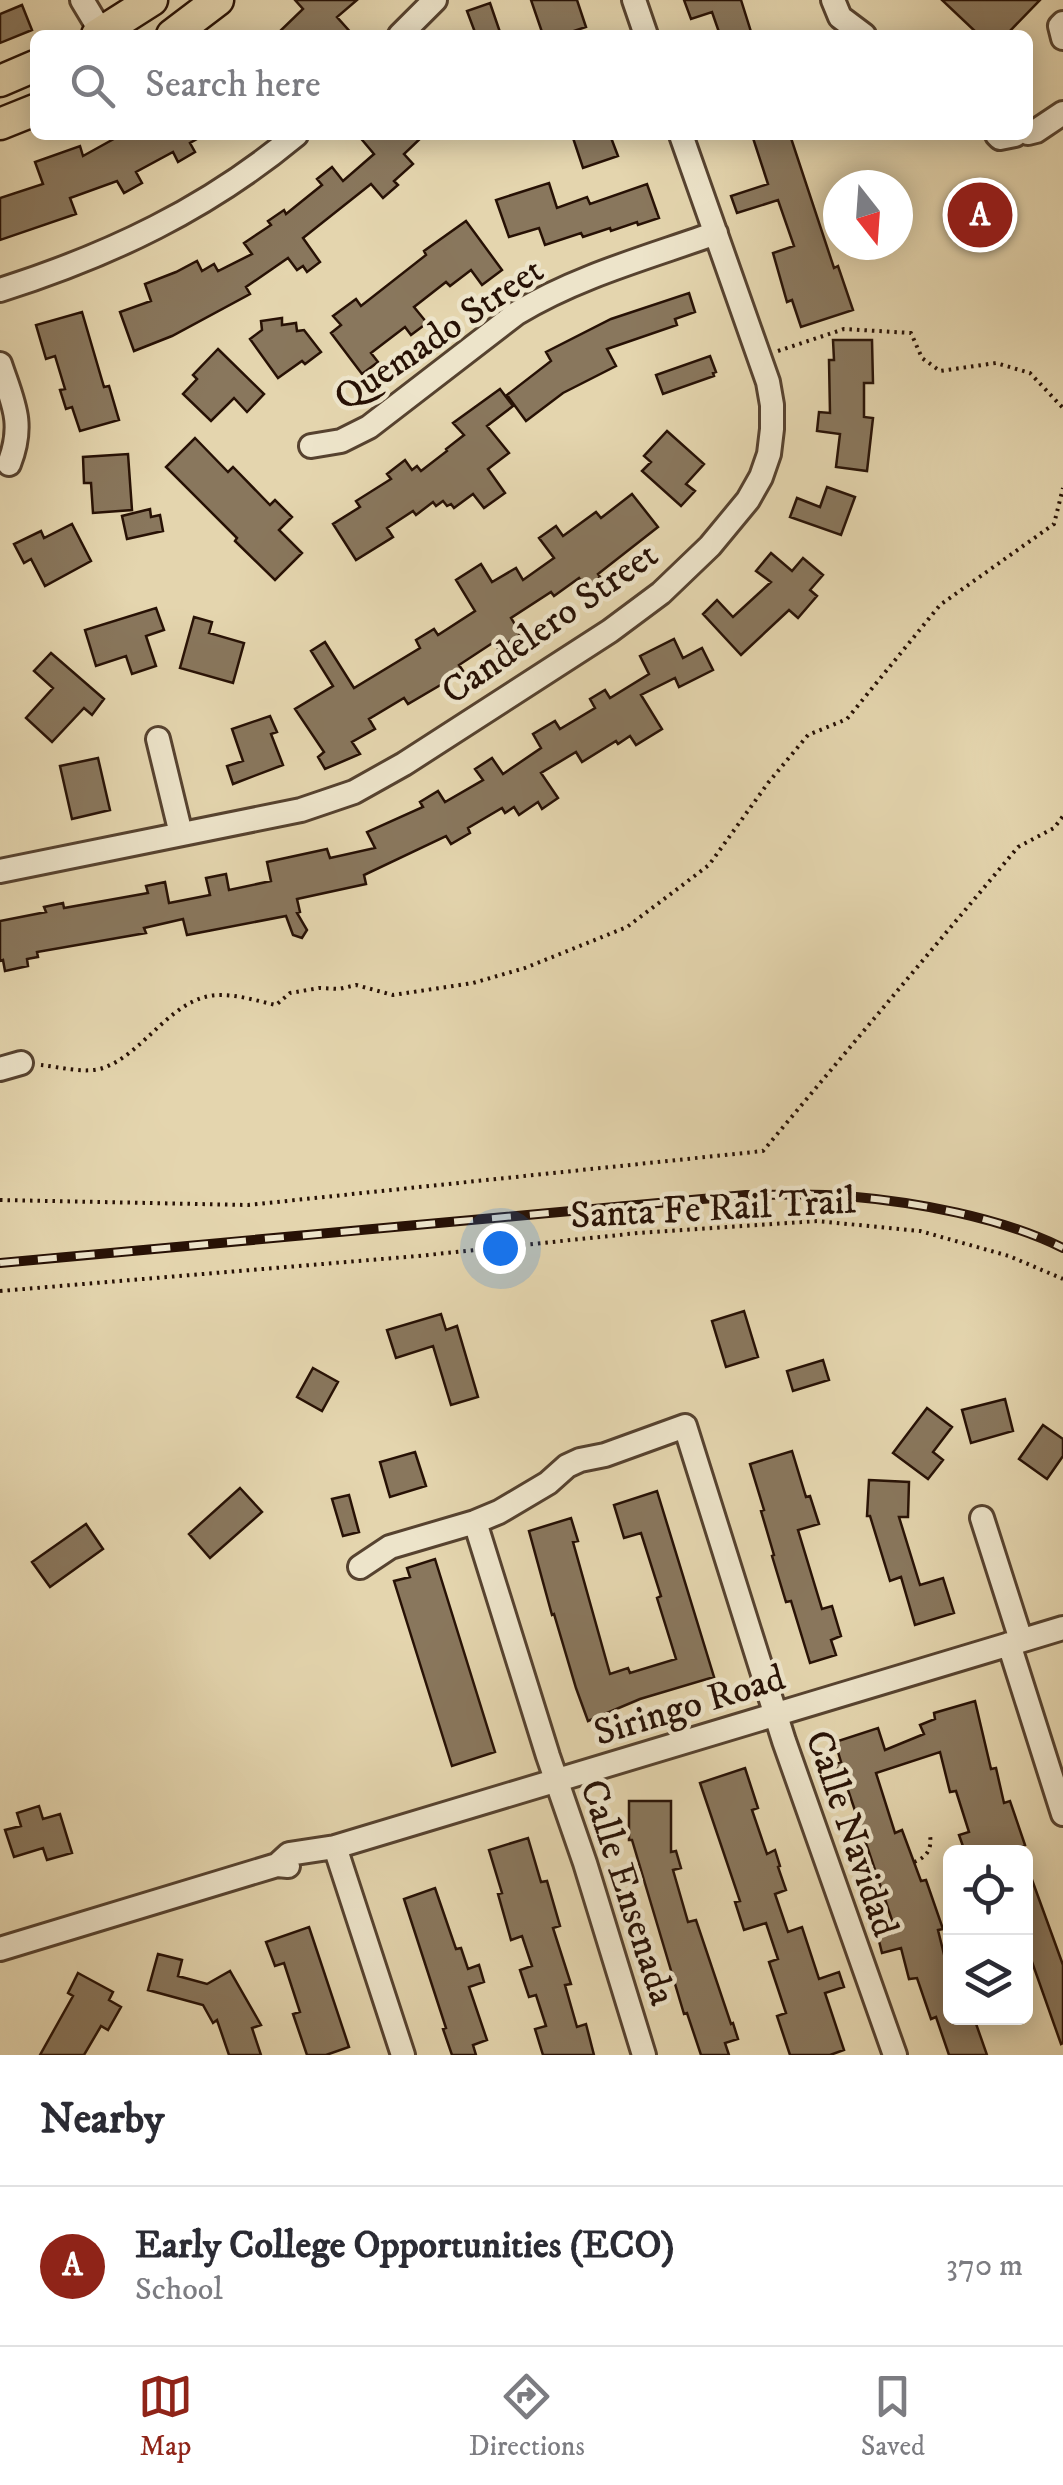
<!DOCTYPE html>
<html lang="en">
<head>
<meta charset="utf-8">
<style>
  :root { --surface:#fff; --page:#f2f2f3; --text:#2b2b33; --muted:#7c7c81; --line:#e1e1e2; --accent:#8f2418 }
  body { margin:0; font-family:"IM FELL DW Pica",serif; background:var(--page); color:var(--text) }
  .controls { position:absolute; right:30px; bottom:30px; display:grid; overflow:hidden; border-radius:15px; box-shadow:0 5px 25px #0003 }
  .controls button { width:90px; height:90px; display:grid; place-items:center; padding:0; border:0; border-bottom:2px solid var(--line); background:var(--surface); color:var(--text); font:50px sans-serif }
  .compass { position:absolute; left:823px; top:170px; width:90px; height:90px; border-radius:50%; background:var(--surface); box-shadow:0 5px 25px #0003; rotate:163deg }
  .you { position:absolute; left:500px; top:1248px; width:35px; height:35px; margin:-25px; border:8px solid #fff; border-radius:50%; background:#1a73e8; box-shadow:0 0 0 15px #1a73e833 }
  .badge { display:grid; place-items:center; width:65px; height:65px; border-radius:50%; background:var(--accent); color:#fff; font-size:32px; font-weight:700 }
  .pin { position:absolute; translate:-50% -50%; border:5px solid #fff; box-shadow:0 2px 10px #0006 }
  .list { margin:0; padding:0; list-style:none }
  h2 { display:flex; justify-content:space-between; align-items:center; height:130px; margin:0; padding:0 40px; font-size:42px }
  h2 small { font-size:32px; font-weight:400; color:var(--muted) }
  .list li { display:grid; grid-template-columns:65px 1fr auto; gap:30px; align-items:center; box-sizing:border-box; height:160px; padding:0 40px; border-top:2px solid var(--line) }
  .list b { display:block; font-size:38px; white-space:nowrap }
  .list p { margin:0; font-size:32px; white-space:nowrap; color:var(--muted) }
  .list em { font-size:32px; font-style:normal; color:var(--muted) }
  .icon { flex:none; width:55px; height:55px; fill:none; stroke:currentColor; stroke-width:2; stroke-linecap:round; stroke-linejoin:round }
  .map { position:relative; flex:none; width:1063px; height:2055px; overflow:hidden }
  .search { position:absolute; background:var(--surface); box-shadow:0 5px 25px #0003; left:30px; right:30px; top:30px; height:110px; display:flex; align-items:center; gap:25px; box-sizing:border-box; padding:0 35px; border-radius:15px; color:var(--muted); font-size:38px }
  .sheet { height:290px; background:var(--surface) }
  nav { display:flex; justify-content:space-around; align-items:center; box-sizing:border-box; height:140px; border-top:2px solid var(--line); background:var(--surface); font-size:28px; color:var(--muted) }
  nav a { display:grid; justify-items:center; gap:5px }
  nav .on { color:var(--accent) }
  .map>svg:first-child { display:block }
  .building { fill:#89775d; stroke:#271105; stroke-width:2.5 }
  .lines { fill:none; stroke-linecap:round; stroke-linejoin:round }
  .minor-casing { stroke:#56422f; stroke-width:28 }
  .major-casing { stroke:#271105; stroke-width:35 }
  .path { stroke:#271105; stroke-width:4; stroke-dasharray:2.5 5; stroke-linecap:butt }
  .minor { stroke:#ede4ca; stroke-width:22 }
  .major { stroke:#e4d5ae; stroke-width:30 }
  .rail-casing { stroke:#271105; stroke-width:10 }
  .rail { stroke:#ede4ca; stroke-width:6; stroke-dasharray:19; stroke-linecap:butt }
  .labels { text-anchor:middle; stroke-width:9; stroke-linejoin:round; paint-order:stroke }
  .street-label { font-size:38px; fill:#271105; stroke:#ede4ca }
</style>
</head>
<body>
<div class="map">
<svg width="1063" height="2055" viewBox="0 0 1063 2055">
  <rect width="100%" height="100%" fill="#e4d5ae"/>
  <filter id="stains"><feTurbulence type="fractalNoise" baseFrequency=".002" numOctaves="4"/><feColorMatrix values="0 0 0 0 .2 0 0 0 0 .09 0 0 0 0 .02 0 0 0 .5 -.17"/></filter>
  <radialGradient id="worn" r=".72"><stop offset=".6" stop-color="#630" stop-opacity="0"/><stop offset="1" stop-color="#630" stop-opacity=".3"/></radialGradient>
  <path class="building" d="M295,0H357L337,17L353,35H276L303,9Z
    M531,0H577L586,27L562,35H543Z
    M684,0H741L752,35H720L712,12L691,19Z
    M942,0H1040L1006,35H979Z
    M490,3L501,35H476L467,11Z
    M22,5L32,30L0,43V14Z
    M121,135H204L190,143L195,152L178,162L173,152L136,172L142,183L124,193L117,181L70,198L76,214L0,240V198L43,184L35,162L80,146L83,156Z
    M358,135H424L404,154L413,164L394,181L398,185L383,198L371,184L303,238L320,262L307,272L303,266L297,270L288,258L246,287L250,294L172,336L134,351L120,312L151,301L145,284L176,272L197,261L202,271L214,264L218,271L252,254L244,243L271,225L268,221L284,210L286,214L322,185L317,179L332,167L343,181L374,154Z
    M572,135H610L618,156L583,168Z
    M752,135H790L834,268L838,266L853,310L801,327L792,300L787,302L773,253L794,246L778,200L737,213L731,196L768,184Z
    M549,183L557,208L587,197L590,204L647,184L659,218L638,225L637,222L611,231L610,228L583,237L581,233L545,245L539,228L509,237L496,200Z
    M466,221L502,270L482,285L471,270L450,286L446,282L414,307L427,323L411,335L405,327L371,353L378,362L362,374L331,333L341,325L333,316L356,299L361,306L426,255L424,251Z
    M689,293L695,312L675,319L677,325L607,349L616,366L563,393L526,421L507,395L551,361L546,352L611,319Z
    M82,312L104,387L109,386L119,420L80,431L72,407L66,409L60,390L65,389L55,356L46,359L36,325Z
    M282,318V325L296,323L297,331L304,330L321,352L305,364L302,361L278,378L250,339L262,330L261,321Z
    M833,340H872L873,383H864V417L873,418L867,471L836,467L840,434L817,431L819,412L830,413L829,360H834Z
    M218,349L264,394L247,412L234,398L211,421L183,394L197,379L193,375Z
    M710,356L716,372L713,373L714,376L663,394L656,375Z
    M500,389L513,406L487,426L509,453L488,469L505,493L484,508L473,494L454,508L451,504L447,506L443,501L436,506L433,502L416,515L413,511L387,528L393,537L356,560L333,524L360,507L356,501L391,479L387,474L405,460L412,470L417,466L421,471L447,451L446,449L464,435L453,423Z
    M667,431L704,464L686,484L695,491L681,506L642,471L651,462L644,456Z
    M195,438L228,472L233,467L270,505L275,500L292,517L279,530L302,553L275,580L235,541L237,538L166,467Z
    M128,454L132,510L93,513L91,483H84L83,457Z
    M827,487L855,497L841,535L790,517L797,498L820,507Z
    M632,494L658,527L598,574L600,577L586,588L579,578L554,596L551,592L511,618L521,634L498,649L494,642L459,665L463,671L449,680L408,704L404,698L369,719L375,729L352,742L360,754L325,769L318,757L324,752L295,709L333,686L311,651L325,642L354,688L420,648L416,640L434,629L438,635L475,611L456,580L481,564L492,582L516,568L523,580L554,558L539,538L556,526L563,536L596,512L601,518Z
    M150,509L151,517L160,515L163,531L127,539L122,516Z
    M72,524L91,561L45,586L31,559L24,563L14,544L41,531L44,538Z
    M771,553L792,571L803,558L823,575L810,590L817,596L798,618L789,610L741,655L703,614L717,600L733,617L771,582L756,571Z
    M156,608L164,630L146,636L156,666L132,674L126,656L96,666L85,630Z
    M194,617L212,622L209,633L244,643L233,683L180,668Z
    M674,639L683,658L702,648L713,670L679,687L675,678L641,695L662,729L636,745L630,736L618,744L616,741L582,762L576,752L541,773L558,798L542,809L538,802L519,815L514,807L505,813L502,808L468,828L470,833L451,844L446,836L364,875L366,884L297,899L300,912L297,913L307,930L302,938L293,935L286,916L187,935L183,919L144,928L146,933L37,952L38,957L27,959L28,966L5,971L3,960L0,961V921L46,912L44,907L63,903L64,908L148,893L146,886L165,882L169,903L210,895L206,878L226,874L229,890L271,881L267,862L327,849L330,858L375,848L367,832L423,807L420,802L438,791L445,802L483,780L475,769L492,758L503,774L541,748L533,734L555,721L560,729L595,708L590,699L605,690L610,698L649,674L640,656Z
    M51,653L104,699L92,715L84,708L52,742L26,718L53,688L34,671Z
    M270,716L277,732L271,734L283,765L233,784L227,766L243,761L232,729Z
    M98,758L110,810L72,819L60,766Z
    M744,1311L758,1357L726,1367L712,1321Z
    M441,1314L446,1330L457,1326L478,1397L451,1405L433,1346L396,1358L387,1330Z
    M823,1360L829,1380L793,1391L787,1371Z
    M313,1368L338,1382L322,1411L297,1397Z
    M1005,1399L1013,1431L971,1443L962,1410Z
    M927,1408L952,1427L933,1452L943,1460L928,1479L893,1453Z
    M1043,1425L1063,1439V1456L1047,1479L1019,1459Z
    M792,1451L806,1497L810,1496L819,1524L798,1530L822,1609L832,1606L841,1636L831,1640L836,1655L810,1663L791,1601L786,1602L772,1556L774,1555L761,1511L764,1510L750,1464Z
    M415,1452L426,1486L390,1497L380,1462Z
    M869,1480L909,1482L908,1517H899L920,1585L943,1578L954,1613L915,1625L901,1577L890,1581L870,1516H867Z
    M240,1488L262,1512L210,1558L189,1534Z
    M657,1491L714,1677L640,1699L588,1721L576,1688L554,1614L552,1615L529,1531L571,1518L578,1541L573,1542L610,1674L628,1668L630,1673L676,1659L657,1598L661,1596L641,1533L624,1538L614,1505Z
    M349,1495L359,1532L343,1536L332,1499Z
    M86,1524L103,1549L50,1587L32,1562Z
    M435,1559L495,1752L452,1766L394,1581L410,1577L407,1568Z
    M975,1701L991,1769L996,1768L1004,1803L1010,1801L1025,1845L1003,1852H965L959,1835L969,1832L956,1791L950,1792L940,1752L876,1773L895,1833L902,1830L921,1881L926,1880L943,1929L938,1930L950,1979V2018H974L987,2055H949L936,2017L931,2019L917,1978L909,1979L901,1948L882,1953L878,1937L896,1932L844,1778L840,1779L835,1764L841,1762L835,1742L878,1728L885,1750L924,1734L920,1725L935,1719L934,1713Z
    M745,1768L758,1808L752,1810L767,1854L775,1850L780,1866L778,1867L786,1890L775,1894L788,1932L802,1927L819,1979L839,1972L844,1987L825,1993L844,2050L830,2055H790L777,2016L786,2013L769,1962L778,1959L766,1923L744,1930L735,1902L740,1901L700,1783Z
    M629,1801H671V1852L676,1851L681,1868L673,1870L688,1922L696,1920L731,2024L733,2023L738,2039L725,2043L729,2055H701L687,2013L684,2014L632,1840H629Z
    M39,1806L43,1819L60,1814L72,1853L47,1860L43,1848L14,1857L5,1830L21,1826L17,1813Z
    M528,1838L541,1882L547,1881L560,1926L553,1928L571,1984L565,1985L577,2027L586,2024L594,2055H543L535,2029L546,2026L536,1995L529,1997L520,1970L532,1966L522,1936L511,1940L498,1894L502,1893L489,1850Z
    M1027,1866L1063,1965V2043L1061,2044L1026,1945Z
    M435,1888L456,1949L461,1948L468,1969L479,1965L484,1982L469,1987L487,2040L473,2045L476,2055H452L443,2029L446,2028L404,1899Z
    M309,1927L349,2047L326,2055H307L293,2014L300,2012L284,1963L275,1966L266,1942Z
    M158,1954L182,1960L178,1976L207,1984L230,1971L261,2025L252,2028L261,2055H229L217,2020L213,2023L203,2005L148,1990Z
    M78,1973L113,1992L109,2000L121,2007L108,2030L101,2026L84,2055H40L73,1996L68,1993Z"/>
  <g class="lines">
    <g class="minor-casing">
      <path id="minor" d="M82,0L103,35
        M634,0L646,35
        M833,0L840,17L864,35
        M1063,23L1060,26L1063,38
        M400,35L435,0
        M1028,133L1036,131L1063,113
        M997,135L1000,138L1015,135
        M0,290C110,255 207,209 296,135
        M0,364C13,403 25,423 9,464
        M311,446L341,441L369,427L517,313C578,276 649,257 716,233
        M158,739L181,834
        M0,871L301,810L354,792L404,764L610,631L661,593L710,546L748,500L761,477L769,454L772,429V405L768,382L681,135
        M0,1069L21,1063
        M982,1518L1021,1640
        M475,1522L548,1756L585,1863L644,2055
        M360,1567L390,1547L475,1522L499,1512L548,1483L567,1466L580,1460L605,1455L685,1426L784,1741L895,2055
        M1009,1644L1063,1814
        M335,1847L403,2055
        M277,1865L289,1854L335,1847L1063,1628
        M0,1949L277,1865L288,1866"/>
    </g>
    <g class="major-casing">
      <path id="major" d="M97,35L152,0
        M172,35L218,0
        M0,81L35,66
        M0,124L35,110"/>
    </g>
    <path class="path" d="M778,351L844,329L911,333L922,358L940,371L996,363L1030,373L1063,408
      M41,1065C60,1067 85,1074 103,1068C146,1053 173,994 221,995C239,995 258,1001 276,1005L290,993L319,988L339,989L356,985L393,995L473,983L525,968L627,927L709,865L768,783L808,735L847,719L940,605L1054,524L1063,488
      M0,1200L248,1205L763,1151L1018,847L1054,828L1063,816
      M0,1291L418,1256L638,1233L817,1221L920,1231L1009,1256L1063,1279
      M914,1862C927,1857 932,1849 930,1835"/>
    <use href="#minor" class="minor"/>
    <use href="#major" class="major"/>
    <g class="rail-casing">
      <path id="rail" d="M0,1263L746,1195C779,1195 813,1193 846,1196C916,1202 1000,1217 1063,1248"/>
    </g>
    <use href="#rail" class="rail"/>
  </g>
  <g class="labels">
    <g class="street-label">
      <text transform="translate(438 333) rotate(-34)" y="13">Quemado Street</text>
      <text transform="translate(549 622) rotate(-35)" y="13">Candelero Street</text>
      <text transform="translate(713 1207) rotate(-3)" y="13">Santa Fe Rail Trail</text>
      <text transform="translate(689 1704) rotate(-17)" y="13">Siringo Road</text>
      <text transform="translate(853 1833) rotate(71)" y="13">Calle Navidad</text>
      <text transform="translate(629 1892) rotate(72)" y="13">Calle Ensenada</text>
    </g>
  </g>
  <rect width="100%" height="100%" filter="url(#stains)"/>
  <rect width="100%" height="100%" fill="url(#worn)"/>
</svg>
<div class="controls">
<button><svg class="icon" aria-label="locate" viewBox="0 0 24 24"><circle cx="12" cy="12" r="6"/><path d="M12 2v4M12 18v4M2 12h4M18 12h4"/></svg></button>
<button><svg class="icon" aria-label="layers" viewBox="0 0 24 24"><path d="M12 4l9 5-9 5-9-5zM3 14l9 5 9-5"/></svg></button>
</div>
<svg class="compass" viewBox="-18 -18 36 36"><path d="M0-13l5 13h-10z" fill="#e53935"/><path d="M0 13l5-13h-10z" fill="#7c7c81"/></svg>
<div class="you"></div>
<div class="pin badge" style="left:980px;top:215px">A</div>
<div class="search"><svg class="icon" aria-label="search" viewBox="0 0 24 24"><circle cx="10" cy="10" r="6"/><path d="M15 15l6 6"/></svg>Search here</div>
</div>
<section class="sheet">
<h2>Nearby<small></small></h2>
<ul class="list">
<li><span class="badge">A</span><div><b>Early College Opportunities (ECO)</b><p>School</p></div><em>370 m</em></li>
</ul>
</section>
<nav>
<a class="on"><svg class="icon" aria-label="map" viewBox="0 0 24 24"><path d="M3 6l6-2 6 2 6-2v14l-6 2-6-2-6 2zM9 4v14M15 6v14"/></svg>Map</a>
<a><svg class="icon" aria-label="directions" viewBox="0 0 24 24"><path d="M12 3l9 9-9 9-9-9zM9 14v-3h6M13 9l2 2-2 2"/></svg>Directions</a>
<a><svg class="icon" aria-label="saved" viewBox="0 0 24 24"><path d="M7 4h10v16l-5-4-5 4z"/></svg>Saved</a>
</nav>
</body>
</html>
